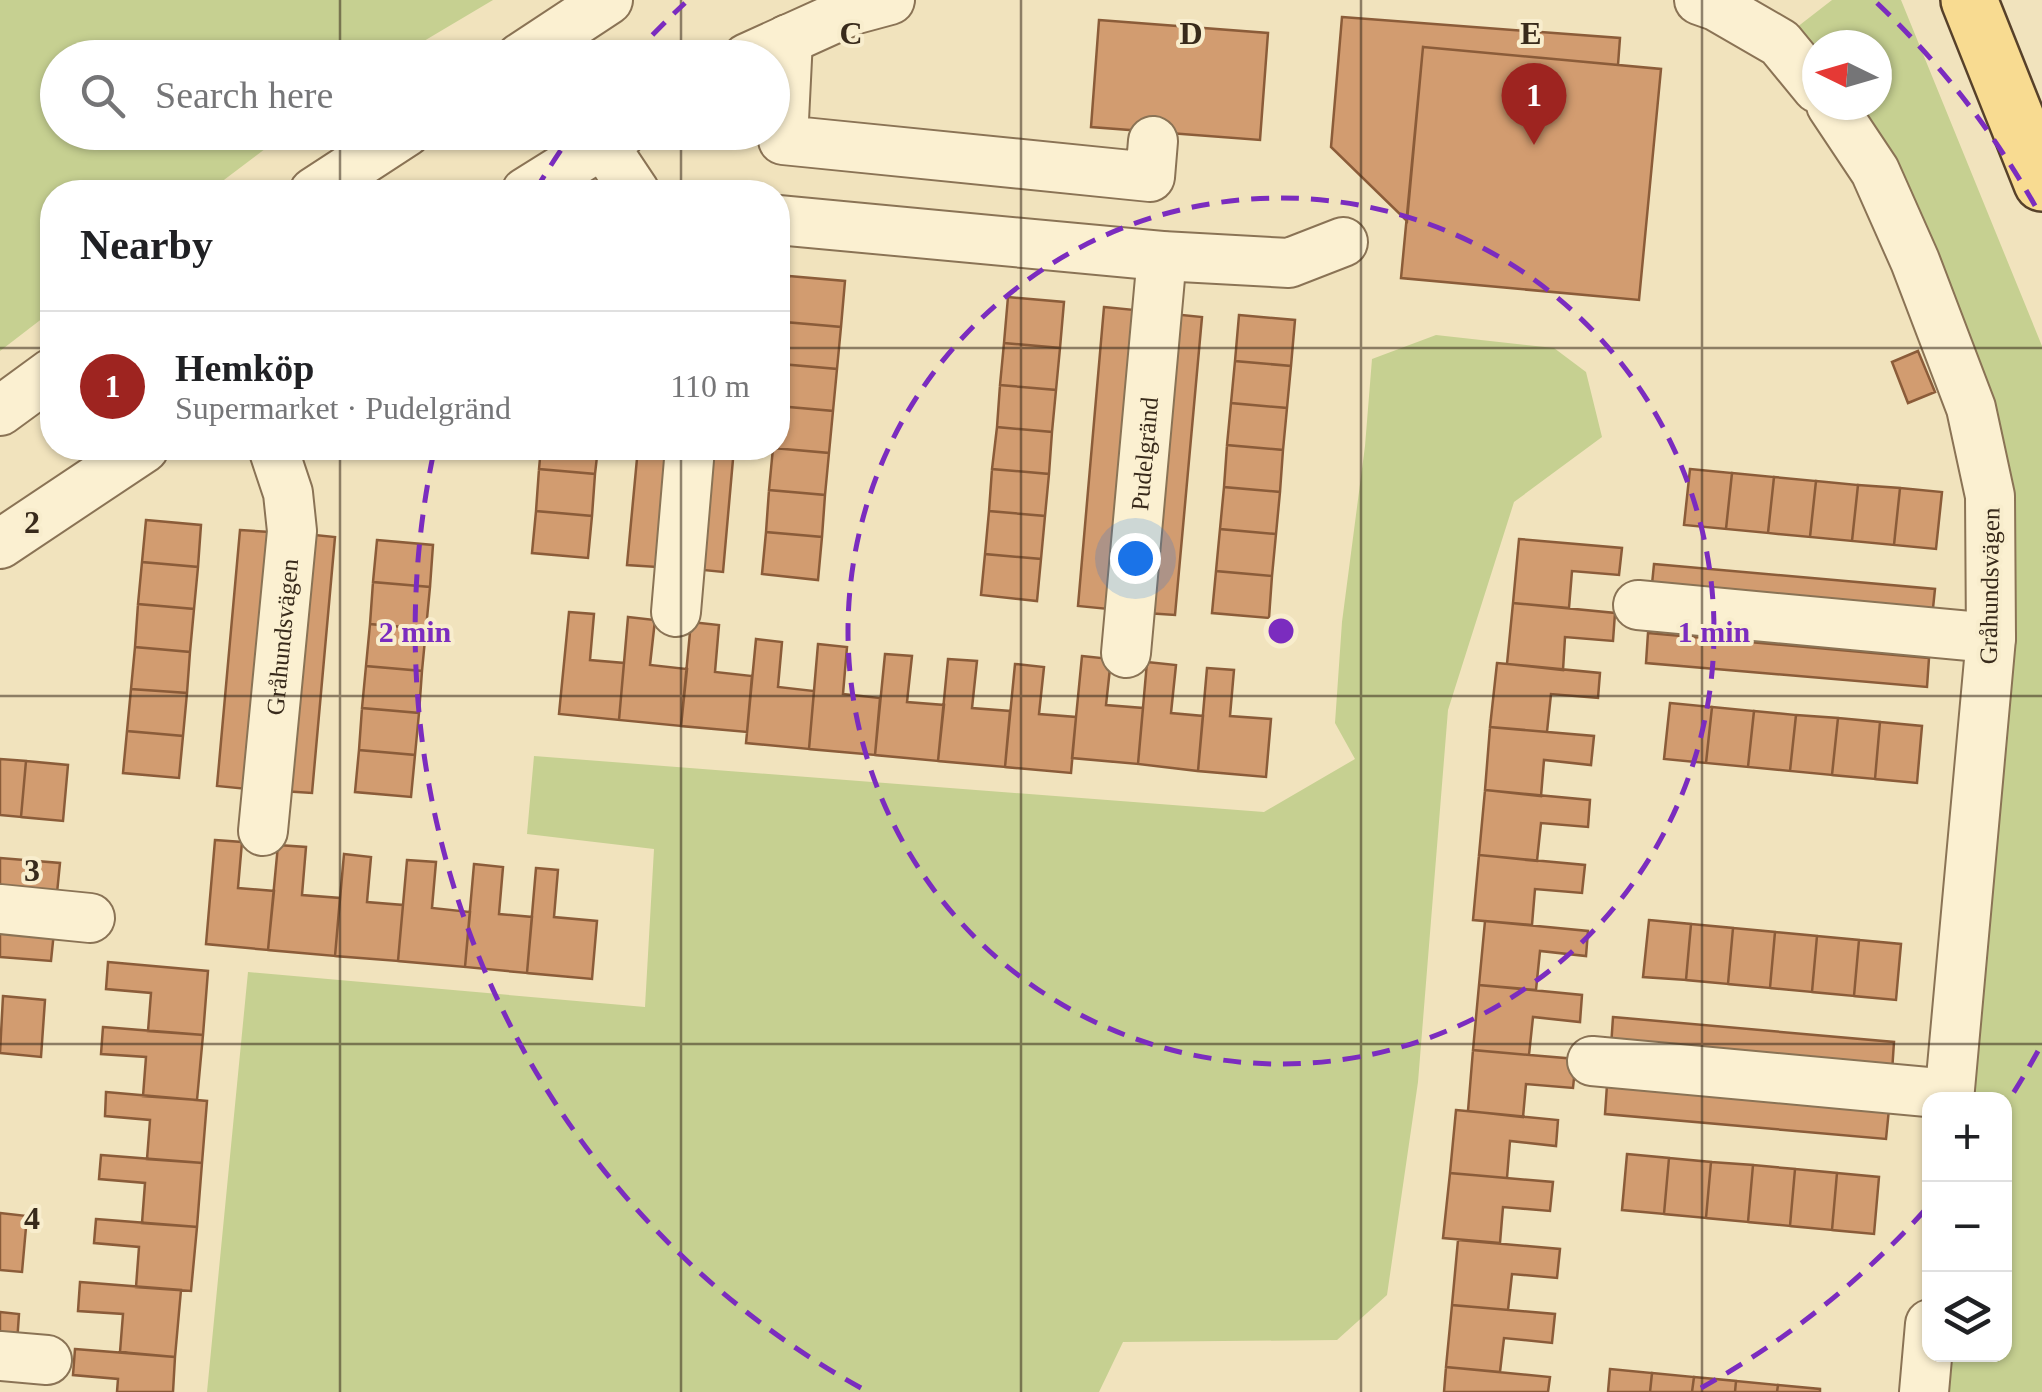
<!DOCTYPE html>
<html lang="en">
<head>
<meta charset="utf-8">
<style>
  :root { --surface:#fff; --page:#f6f6f6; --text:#202124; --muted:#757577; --line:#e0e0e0; --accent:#9e2420 }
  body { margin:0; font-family:Georgia,serif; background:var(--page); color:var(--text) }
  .controls { position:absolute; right:30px; bottom:30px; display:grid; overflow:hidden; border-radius:20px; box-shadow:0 2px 8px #0004 }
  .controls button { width:90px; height:90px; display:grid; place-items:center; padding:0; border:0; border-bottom:2px solid var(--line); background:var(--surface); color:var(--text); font:50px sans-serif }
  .compass { position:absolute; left:1802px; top:30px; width:90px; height:90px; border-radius:50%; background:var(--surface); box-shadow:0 2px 8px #0004; rotate:275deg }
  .you { position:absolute; left:1135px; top:558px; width:35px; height:35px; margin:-25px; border:8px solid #fff; border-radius:50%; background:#1a73e8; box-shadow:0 0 0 15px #1a73e833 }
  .badge { display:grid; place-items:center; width:65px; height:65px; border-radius:50%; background:var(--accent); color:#fff; font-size:32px; font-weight:700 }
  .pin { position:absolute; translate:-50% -82px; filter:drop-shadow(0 2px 5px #0008) }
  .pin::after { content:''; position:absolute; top:52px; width:35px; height:30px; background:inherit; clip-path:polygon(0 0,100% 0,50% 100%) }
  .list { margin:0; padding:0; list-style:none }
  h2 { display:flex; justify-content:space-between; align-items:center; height:130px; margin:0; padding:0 40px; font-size:42px }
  h2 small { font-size:32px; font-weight:400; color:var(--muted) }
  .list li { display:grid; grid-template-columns:65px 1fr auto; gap:30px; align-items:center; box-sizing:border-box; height:150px; padding:0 40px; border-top:2px solid var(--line) }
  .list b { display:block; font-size:38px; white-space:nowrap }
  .list p { margin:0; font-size:32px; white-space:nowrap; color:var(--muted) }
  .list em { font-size:32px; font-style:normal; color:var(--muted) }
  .icon { flex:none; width:55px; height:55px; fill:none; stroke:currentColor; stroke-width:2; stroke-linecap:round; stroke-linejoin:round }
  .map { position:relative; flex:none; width:2042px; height:1392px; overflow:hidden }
  .search { position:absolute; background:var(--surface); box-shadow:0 2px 8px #0004; left:40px; top:40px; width:750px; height:110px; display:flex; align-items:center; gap:25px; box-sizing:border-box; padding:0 35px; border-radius:55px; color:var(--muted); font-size:38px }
  .panel { position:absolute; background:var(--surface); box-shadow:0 2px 8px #0004; left:40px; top:180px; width:750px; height:280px; border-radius:40px }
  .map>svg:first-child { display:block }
  .green { fill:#c6d091 }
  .building { fill:#d29c70; stroke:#8b5c39; stroke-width:2.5 }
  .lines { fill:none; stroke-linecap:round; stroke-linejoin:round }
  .minor-casing { stroke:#8a7355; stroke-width:52 }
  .major-casing { stroke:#57412a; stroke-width:60 }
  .minor { stroke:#fbf0d1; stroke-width:48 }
  .major { stroke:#f8db91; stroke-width:55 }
  .grid { fill:none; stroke:#382a1b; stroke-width:2.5; stroke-opacity:0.55 }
  .ring { fill:none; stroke:#7b2cbf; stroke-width:5; stroke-dasharray:18 12 }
  .labels { text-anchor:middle; stroke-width:8; stroke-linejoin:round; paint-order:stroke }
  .street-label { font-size:25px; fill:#382a1b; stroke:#f8edcd }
  .grid-label { font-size:32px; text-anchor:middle; font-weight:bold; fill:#382a1b; stroke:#f8edcd; stroke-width:8; stroke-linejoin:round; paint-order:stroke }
  .centre { fill:#7b2cbf; stroke:#f8edcd; stroke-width:5 }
  .ring-label { font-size:30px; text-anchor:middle; font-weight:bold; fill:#7b2cbf; stroke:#f8edcd; stroke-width:8; stroke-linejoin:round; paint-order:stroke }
</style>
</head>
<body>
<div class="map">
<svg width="2042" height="1392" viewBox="0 0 2042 1392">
  <rect width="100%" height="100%" fill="#f1e3bd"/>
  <path class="green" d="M0,0H493L397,57L58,58V132L286,133L208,192H52V311L0,351Z
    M1832,0H1901L2042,346V1392H1939L1942,1355L2004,1354V1100L1963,1099L2010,536L1842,105H1877V45H1817V75L1783,38Z
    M1436,335L1554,348L1586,372L1602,437L1514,502L1448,710L1418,1082L1387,1295L1337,1340L1123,1342L1099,1392H207L248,972L645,1007L654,849L527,834L534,756L1264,812L1355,759L1335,723L1342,622L1365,446L1372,359Z"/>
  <path class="building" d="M1342,17L1620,38L1618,65L1423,47L1407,221L1331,147Z
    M1099,20L1268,33L1260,140L1091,127Z
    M1423,47L1661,69L1639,300L1401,278Z
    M789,276L845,281L841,327L785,322Z
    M1008,297L1064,302L1060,348L1004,343Z
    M1104,307L1135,310L1108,609L1078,606Z
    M1172,314L1202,317L1175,615L1146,613Z
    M1239,315L1295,320L1291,366L1235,361Z
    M785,322L841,327L837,369L781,364Z
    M1004,343L1060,348L1056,390L1000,385Z
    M1918,351L1935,392L1908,403L1892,362Z
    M1235,361L1291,366L1287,408L1231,403Z
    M781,364L837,369L833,411L778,406Z
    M1000,385L1056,390L1052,432L997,427Z
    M1231,403L1287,408L1283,450L1227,445Z
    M778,406L833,411L829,453L773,448H778Z
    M997,427L1052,432L1049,474L992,469Z
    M1227,445L1283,450L1280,492L1224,487Z
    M541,448H598L595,474L539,469Z
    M638,448H668L657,567L627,565Z
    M704,448H734L723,572L693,569Z
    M773,448L829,453L825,495L769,490Z
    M539,469L595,474L592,516L536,511Z
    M992,469L1049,474L1045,516L989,511Z
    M1690,469L1732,473L1726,529L1684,525Z
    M1732,473L1774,477L1768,533L1726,529Z
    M1774,477L1816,481L1810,537L1768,533Z
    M1816,481L1858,485L1852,541L1810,537Z
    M1858,485L1900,488L1894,545L1852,541Z
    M1224,487L1280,492L1276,534L1220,529Z
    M1900,488L1942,492L1936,549L1894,545Z
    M769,490L825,495L822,537L766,532Z
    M536,511L592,516L588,558L532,553Z
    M989,511L1045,516L1041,559L985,554Z
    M146,520L201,525L198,567L142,562Z
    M1220,529L1276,534L1272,576L1216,571Z
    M240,530L270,532L247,789L217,786Z
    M766,532L822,537L818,580L762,574Z
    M305,534L335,537L312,793L282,791Z
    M1519,539L1622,548L1619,575L1572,571L1569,608L1513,603Z
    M377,540L433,545L430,587L373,582Z
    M985,554L1041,559L1037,601L981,595Z
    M142,562L198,567L194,609L138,604Z
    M1654,564L1935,589L1932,618L1651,594Z
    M1216,571L1272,576L1269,618L1212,613Z
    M373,582L430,587L426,629L370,624Z
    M1513,603L1615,613L1613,641L1565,637L1563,670L1507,664Z
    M138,604L194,609L190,652L135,647Z
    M569,612L594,614L590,660L624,663L619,720L559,714Z
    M628,617L655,620L650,665L687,669L681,726L619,720Z
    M691,622L719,625L715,672L752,676L747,732L681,726Z
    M370,624L426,629L422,671L366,666Z
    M1648,633L1929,658L1927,687L1646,663Z
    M756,639L782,642L778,687L814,691L809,749L746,743Z
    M818,644L847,647L843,694L880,698L875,755L809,749Z
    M135,647L190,652L187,693L131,689Z
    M885,654L912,656L907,702L944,705L938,761L875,755Z
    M1082,656L1111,659L1106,705L1143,708L1138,764L1072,758Z
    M948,659L977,661L972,708L1010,711L1005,767L938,761Z
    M1147,662L1176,665L1171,713L1203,716L1198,771L1138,764Z
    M1497,663L1600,673L1598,698L1551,694L1547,732L1490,727Z
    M1015,664L1044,667L1039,714L1076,717L1071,773L1005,767Z
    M366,666L422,671L419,713L362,708Z
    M1207,668L1234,670L1230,716L1271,719L1266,777L1198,771Z
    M131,689L187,693L183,736L127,731Z
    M1670,703L1712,707L1706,763L1664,759Z
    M1712,707L1754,711L1748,767L1706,763Z
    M362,708L419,713L415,755L359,750Z
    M1754,711L1796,715L1790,771L1748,767Z
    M1796,715L1838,718L1832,775L1790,771Z
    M1838,718L1880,722L1875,779L1832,775Z
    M1880,722L1922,726L1917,783L1875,779Z
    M1490,727L1594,736L1591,765L1544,760L1541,796L1485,790Z
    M127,731L183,736L179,778L123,773Z
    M359,750L415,755L411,797L355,792Z
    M0,759L26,761L21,817L0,815Z
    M26,761L68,765L63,821L21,817Z
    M1485,790L1590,800L1588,827L1541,823L1537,861L1479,855Z
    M215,840L242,842L238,888L274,891L268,950L206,944Z
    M278,845L306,847L302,895L340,898L335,956L268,950Z
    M344,854L371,857L367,902L403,905L398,961L335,956Z
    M1479,855L1585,865L1582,893L1535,889L1532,925L1473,920Z
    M0,858L60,863L57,893L0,888Z
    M407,860L436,862L432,908L470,912L465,967L398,961Z
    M474,864L503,867L499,914L532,917L527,973L465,967Z
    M536,868L558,870L554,917L597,921L592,979L527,973Z
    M1649,920L1691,924L1686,980L1643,977Z
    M1485,921L1588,931L1586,956L1540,951L1536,990L1479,985Z
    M1691,924L1733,928L1728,984L1686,980Z
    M0,927L54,932L51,961L0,957Z
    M1733,928L1775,932L1770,988L1728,984Z
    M1775,932L1817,936L1812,992L1770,988Z
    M1817,936L1859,940L1854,996L1812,992Z
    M1859,940L1901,944L1896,1000L1854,996Z
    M108,962L208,971L203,1035L148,1031L151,993L106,989Z
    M1479,985L1582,995L1580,1022L1533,1017L1529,1055L1473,1050Z
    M3,996L45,1000L41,1057L0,1053Z
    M1613,1017L1894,1042L1892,1072L1611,1047Z
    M103,1027L203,1035L197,1100L143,1096L146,1057L101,1054Z
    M1473,1050L1576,1059L1573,1088L1526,1084L1523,1117L1468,1111Z
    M1607,1085L1889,1109L1886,1139L1605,1114Z
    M106,1092L207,1101L202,1163L147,1159L150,1120L105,1116Z
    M1456,1110L1558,1120L1556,1146L1510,1141L1507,1178L1450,1173Z
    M1627,1154L1669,1158L1664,1214L1622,1210Z
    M101,1155L202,1163L197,1227L142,1223L145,1183L99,1179Z
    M1669,1158L1711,1162L1706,1218L1664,1214Z
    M1711,1162L1753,1165L1748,1222L1706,1218Z
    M1753,1165L1795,1169L1790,1226L1748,1222Z
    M1795,1169L1837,1173L1832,1230L1790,1226Z
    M1450,1173L1553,1182L1550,1211L1503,1207L1500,1243L1443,1238Z
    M1837,1173L1879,1177L1874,1234L1832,1230Z
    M0,1213L27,1216L22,1272L0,1270Z
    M96,1219L197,1227L191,1291L136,1287L139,1247L94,1243Z
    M1458,1240L1560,1249L1557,1278L1512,1274L1508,1310L1452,1305Z
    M80,1282L181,1290L175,1357L120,1352L123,1314L78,1311Z
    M1452,1305L1555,1314L1552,1343L1504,1338L1500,1372L1446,1367Z
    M0,1312L19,1314L17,1343L0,1342Z
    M75,1349L175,1357L173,1392H117L118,1379L73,1375Z
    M1446,1367L1550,1377L1548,1392H1444Z
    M1610,1369L1652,1373L1650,1392H1608Z
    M1652,1373L1694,1377L1692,1392H1650Z
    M1694,1377L1736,1381L1735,1392H1692Z
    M1736,1381L1778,1385L1777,1392H1735Z
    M1778,1385L1820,1389V1392H1777Z"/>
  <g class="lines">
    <g class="minor-casing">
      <g id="minor">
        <path d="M1699,0L1716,6L1780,43L1817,88"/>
        <path d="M788,39L783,140L1150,177L1153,141"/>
        <path d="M520,58L608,0"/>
        <path d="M747,58L853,10L890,0"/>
        <path d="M1831,105L1875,171L1915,261L1971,408L1990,496L1991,638L1949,1100"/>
        <path d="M603,144L635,192"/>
        <path d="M314,192L406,132"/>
        <path d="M526,192L622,132"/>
        <path d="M778,220L1162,256L1289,263L1343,242"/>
        <path d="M0,411L52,373"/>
        <path d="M0,544L144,448"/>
        <path d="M1638,605L1991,638"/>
        <path d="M676,612L690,448"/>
        <path id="s1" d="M1126,653L1162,256"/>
        <path id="s2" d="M263,831L292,531L288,493L273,448"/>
        <path d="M0,909L90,918"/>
        <path d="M1592,1061L1949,1094"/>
        <path d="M0,1356L47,1360"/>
        <path d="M1924,1392L1930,1324"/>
      </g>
    </g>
    <g class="major-casing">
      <path id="major" d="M1969,0L2042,183"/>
    </g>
    <use href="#minor" class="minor"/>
    <use href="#major" class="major"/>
  </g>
  <path class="grid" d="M340,0V58M681,0V58M1021,0V1392M1361,0V1392M1702,0V1392M340,132V192M681,132V192M0,348H52M778,348H2042M340,448V1392M681,448V1392M0,696H2042M0,1044H2042"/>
  <g class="ring">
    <circle cx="1281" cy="631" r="433"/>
    <path d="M2038 1051A866 866 0 0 1 2007 1103M1925 1210A866 866 0 0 1 1701 1388M861 1388A866 866 0 0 1 434 451M535 191A866 866 0 0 1 572 134M632 57A866 866 0 0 1 685 3M1877 3A866 866 0 0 1 2038 211"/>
  </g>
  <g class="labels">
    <g class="street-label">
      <text dy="9" stroke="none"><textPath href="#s1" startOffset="200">Pudelgränd</textPath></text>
      <text transform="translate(1989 586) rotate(-89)" y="9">Gråhundsvägen</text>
      <text dy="9" stroke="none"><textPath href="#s2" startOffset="195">Gråhundsvägen</textPath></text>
    </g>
  </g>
  <g class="grid-label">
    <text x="851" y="44">C</text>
    <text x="1191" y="44">D</text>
    <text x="1531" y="44">E</text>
    <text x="32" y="533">2</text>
    <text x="32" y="881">3</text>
    <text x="32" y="1229">4</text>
  </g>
  <circle cx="1281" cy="631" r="15" class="centre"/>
  <g class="ring-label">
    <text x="1714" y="642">1 min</text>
    <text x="415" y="642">2 min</text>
  </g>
</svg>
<div class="controls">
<button>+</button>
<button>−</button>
<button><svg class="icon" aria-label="layers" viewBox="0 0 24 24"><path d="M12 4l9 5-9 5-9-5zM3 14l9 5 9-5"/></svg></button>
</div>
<svg class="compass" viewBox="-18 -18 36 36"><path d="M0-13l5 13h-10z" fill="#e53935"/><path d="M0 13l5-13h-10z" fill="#757577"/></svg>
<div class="you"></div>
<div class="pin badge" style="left:1534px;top:145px">1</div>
<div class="search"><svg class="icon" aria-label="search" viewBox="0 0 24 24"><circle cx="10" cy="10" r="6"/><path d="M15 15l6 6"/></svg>Search here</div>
<section class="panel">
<h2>Nearby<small></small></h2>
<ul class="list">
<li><span class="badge">1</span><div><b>Hemköp</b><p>Supermarket · Pudelgränd</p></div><em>110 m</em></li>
</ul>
</section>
</div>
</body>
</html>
